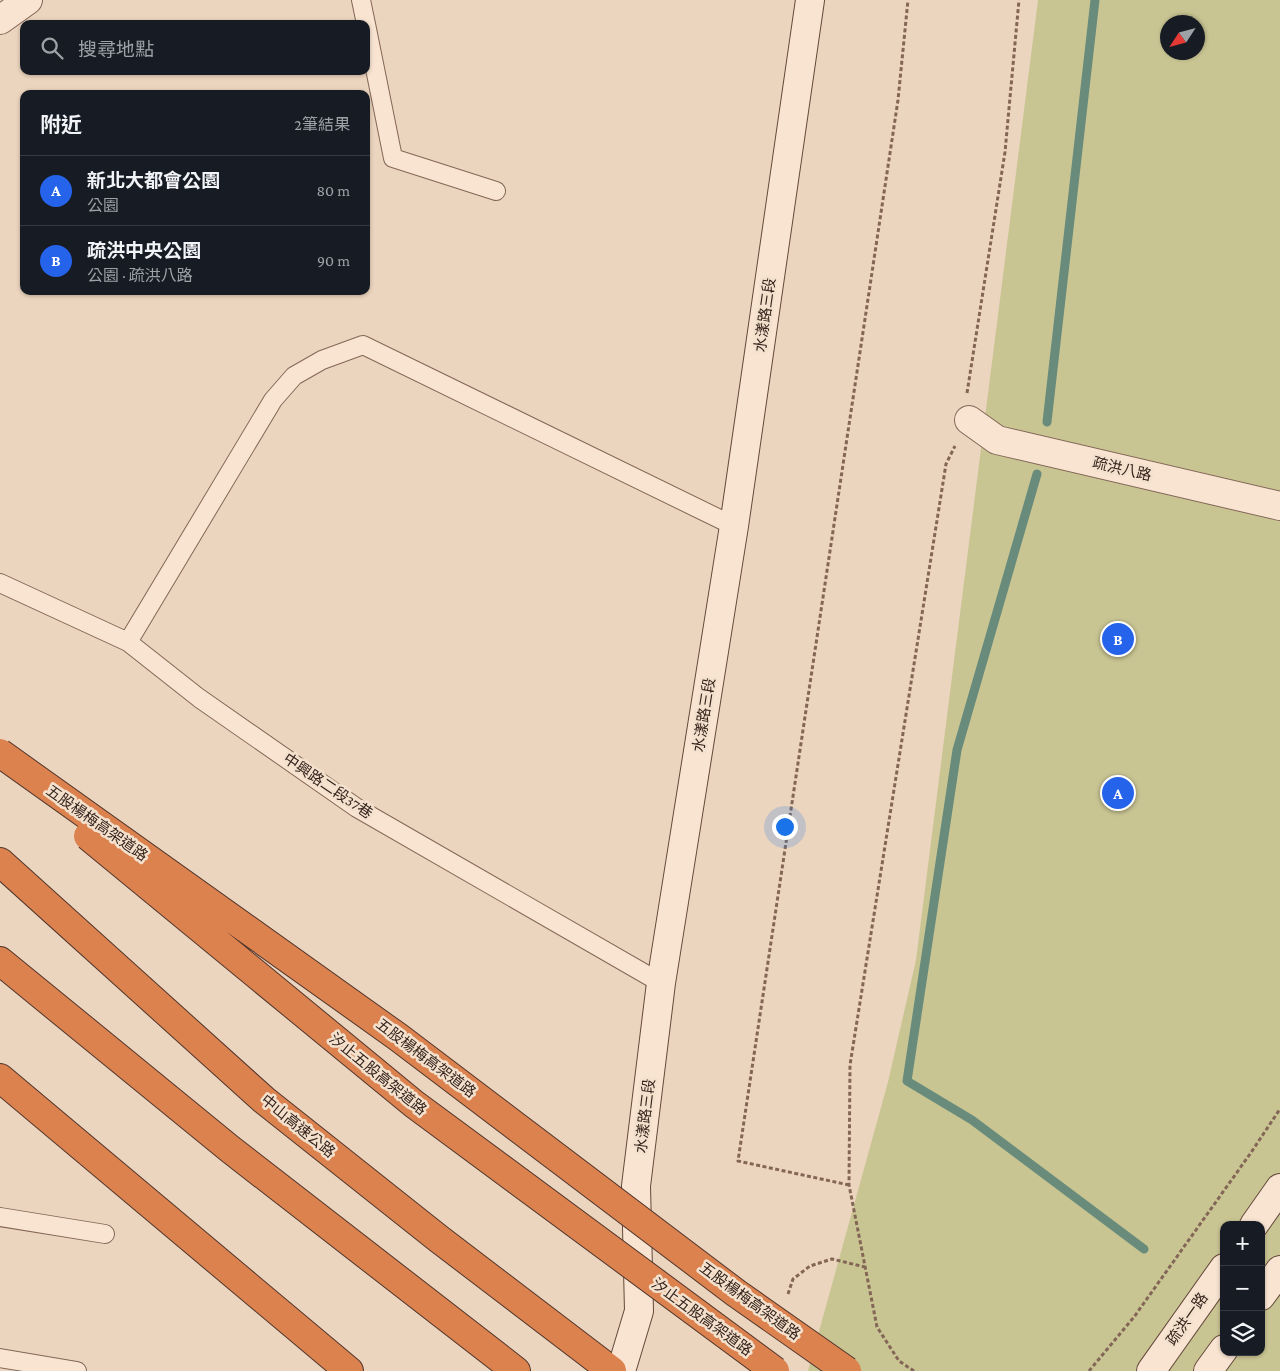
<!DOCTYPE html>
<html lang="zh-TW">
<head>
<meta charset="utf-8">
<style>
  :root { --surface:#171b24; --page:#20242c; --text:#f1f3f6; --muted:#9ea1a6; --line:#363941; --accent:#2563eb }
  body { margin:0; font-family:"Crimson Pro","Noto Sans TC",serif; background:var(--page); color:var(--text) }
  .controls { position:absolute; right:15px; bottom:15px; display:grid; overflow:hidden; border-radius:10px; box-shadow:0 1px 4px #0004 }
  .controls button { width:45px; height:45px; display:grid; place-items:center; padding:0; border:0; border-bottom:1px solid var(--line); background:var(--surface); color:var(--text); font:25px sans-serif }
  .compass { position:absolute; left:1160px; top:15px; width:45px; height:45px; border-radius:50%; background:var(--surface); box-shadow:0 1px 4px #0004; rotate:234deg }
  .you { position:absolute; left:784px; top:826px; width:18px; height:18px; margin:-12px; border:4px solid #fff; border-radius:50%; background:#1a73e8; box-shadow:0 0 0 8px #1a73e833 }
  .badge { display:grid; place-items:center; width:32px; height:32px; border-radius:50%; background:var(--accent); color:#fff; font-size:16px; font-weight:700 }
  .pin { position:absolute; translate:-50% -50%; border:2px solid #fff; box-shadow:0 1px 5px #0006 }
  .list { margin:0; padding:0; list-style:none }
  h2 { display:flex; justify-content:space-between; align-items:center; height:65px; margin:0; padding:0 20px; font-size:21px }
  h2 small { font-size:16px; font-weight:400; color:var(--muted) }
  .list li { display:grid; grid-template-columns:32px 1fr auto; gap:15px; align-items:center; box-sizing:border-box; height:70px; padding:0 20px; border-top:1px solid var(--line) }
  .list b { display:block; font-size:19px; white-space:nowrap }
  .list p { margin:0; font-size:16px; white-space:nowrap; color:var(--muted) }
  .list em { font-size:16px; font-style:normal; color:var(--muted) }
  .icon { flex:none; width:28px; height:28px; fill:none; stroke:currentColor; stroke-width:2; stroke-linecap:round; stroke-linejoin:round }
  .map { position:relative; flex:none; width:1280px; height:1371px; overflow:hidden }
  .search { position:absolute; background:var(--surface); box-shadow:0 1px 4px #0004; left:20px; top:20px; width:350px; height:55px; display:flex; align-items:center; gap:12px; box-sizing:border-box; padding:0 18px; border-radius:10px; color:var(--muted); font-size:19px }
  .panel { position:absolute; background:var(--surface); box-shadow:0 1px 4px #0004; left:20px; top:90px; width:350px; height:205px; border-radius:10px }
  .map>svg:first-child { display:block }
  .green { fill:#c9c593; fill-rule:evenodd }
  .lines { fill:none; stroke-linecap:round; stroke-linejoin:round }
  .stream { stroke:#698b7c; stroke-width:9 }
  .lane-casing { stroke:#846657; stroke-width:20 }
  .street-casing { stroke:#846657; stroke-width:30 }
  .secondary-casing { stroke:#65483b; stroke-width:30 }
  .highway-casing { stroke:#51362c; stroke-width:30 }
  .path { stroke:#846657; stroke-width:3; stroke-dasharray:4 2.5; stroke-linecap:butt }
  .lane { stroke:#f8e4d1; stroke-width:18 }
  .street { stroke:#f8e4d1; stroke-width:28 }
  .secondary { stroke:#f8e4d1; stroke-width:28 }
  .highway { stroke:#db824f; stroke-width:28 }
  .highway-bridge-casing { stroke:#51362c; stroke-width:30; stroke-linecap:butt }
  .highway-bridge { stroke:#db824f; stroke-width:28 }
  .labels { text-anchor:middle; stroke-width:5; stroke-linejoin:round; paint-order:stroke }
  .street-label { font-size:15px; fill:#34231c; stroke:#f4e1cd }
</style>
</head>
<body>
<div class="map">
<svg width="1280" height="1371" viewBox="0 0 1280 1371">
  <rect width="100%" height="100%" fill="#ecd5be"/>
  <path class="green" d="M1038,0H1280V1371H808L888,1082L916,960ZM1168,22H1198V52H1168ZM1224,1225H1261V1352H1224Z"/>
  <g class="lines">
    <path class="stream" d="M1047,422L1095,0
      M1037,474L957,750L907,1081L972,1120L1144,1249"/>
    <g class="lane-casing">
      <path id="lane" d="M361,0L366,24
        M366,24L393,158L496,191
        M0,583L128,642L199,698L357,808L661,983
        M128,642L273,400L294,376L322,360L363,345L734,526
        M0,1217L105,1234
        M0,1358L77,1371"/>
    </g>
    <g class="street-casing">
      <path id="street" d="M0,20L28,0
        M969,420L997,440L1280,506"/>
    </g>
    <g class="secondary-casing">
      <path id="secondary" d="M1254,1225L1280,1188
        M1261,1296L1280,1270
        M621,1371L639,1311L636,1186L661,983L734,526L810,0
        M1151,1371L1224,1268
        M1208,1371L1224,1349"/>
    </g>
    <g class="highway-casing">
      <path id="highway" d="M0,862L264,1100L439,1239L612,1371
        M0,961L230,1149L516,1371
        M0,1078L349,1371"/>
    </g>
    <path class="path" d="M967,393L1005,152L1019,0
      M849,1185L738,1161L898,100L908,0
      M788,1294L793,1279L810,1266L832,1259L865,1267
      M914,1371L899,1361L877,1327L849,1185L850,1065L946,464L955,446
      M1089,1371L1134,1317L1250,1154L1280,1109"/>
    <use href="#lane" class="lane"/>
    <use href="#street" class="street"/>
    <use href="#secondary" class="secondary"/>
    <use href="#highway" class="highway"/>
    <g class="highway-bridge-casing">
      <path id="highway-bridge" d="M0,753L398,1037L736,1293L847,1371
        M88,836L414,1104L775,1371"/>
    </g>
    <use href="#highway-bridge" class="highway-bridge"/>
  </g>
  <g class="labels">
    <g class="street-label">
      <text transform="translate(765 315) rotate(-82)" y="5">水漾路三段</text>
      <text transform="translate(1122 469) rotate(13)" y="5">疏洪八路</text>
      <text transform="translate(704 715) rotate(-81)" y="5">水漾路三段</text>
      <text transform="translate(328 786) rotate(34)" y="5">中興路二段37巷</text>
      <text transform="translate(97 823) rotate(35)" y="5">五股楊梅高架道路</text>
      <text transform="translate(426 1058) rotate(37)" y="5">五股楊梅高架道路</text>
      <text transform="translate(378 1074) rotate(39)" y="5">汐止五股高架道路</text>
      <text transform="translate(645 1116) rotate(-83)" y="5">水漾路三段</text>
      <text transform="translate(298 1126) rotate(39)" y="5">中山高速公路</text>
      <text transform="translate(750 1301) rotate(36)" y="5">五股楊梅高架道路</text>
      <text transform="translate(702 1317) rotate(36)" y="5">汐止五股高架道路</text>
      <text transform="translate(1187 1319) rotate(-55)" y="5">疏洪一路</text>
    </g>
  </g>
</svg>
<div class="controls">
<button>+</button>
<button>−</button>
<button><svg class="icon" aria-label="layers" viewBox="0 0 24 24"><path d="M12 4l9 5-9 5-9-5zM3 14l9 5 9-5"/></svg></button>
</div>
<svg class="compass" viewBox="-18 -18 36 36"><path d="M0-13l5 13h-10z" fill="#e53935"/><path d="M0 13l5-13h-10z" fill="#9ea1a6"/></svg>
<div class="you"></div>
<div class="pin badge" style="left:1118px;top:793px">A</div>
<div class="pin badge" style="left:1118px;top:639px">B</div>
<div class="search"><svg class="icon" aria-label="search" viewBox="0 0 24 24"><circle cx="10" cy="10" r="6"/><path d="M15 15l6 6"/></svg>搜尋地點</div>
<section class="panel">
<h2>附近<small>2筆結果</small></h2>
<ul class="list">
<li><span class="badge">A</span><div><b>新北大都會公園</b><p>公園</p></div><em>80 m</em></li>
<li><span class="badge">B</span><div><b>疏洪中央公園</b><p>公園 · 疏洪八路</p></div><em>90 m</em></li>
</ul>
</section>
</div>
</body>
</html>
